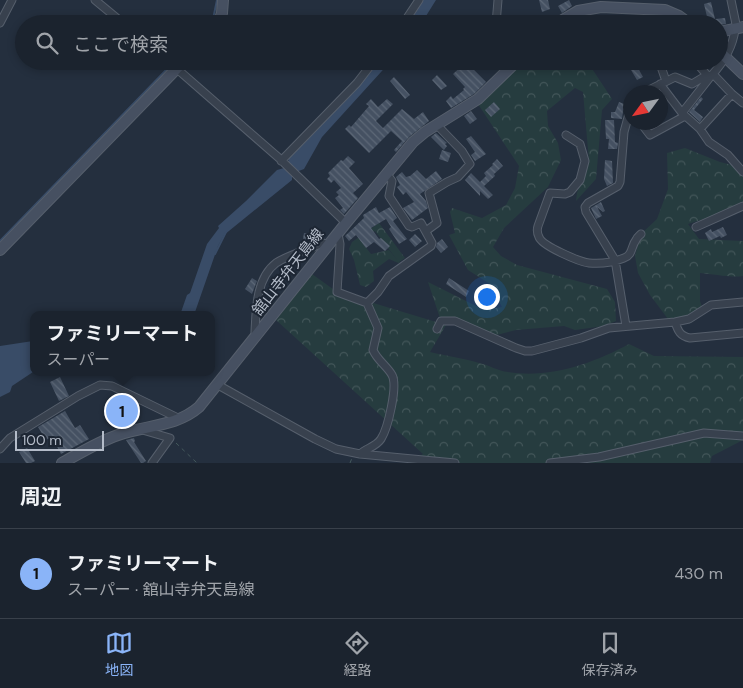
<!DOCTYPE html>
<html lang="ja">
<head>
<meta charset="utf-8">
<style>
  :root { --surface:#1b232e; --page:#282f3a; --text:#f1f3f6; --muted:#a0a4aa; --line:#39404a; --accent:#8ab4f8 }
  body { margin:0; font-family:"DM Sans","Noto Sans JP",sans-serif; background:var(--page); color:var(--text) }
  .compass { position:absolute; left:623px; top:85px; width:45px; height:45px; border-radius:50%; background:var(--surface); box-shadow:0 2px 8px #0003; rotate:237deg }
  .scale { position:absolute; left:15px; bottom:12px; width:89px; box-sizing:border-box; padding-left:5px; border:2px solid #b4bcc9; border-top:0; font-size:14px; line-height:18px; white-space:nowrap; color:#b4bcc9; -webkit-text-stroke:4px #1d2633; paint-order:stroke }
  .you { position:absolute; left:486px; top:296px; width:18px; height:18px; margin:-12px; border:4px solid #fff; border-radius:50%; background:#1a73e8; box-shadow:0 0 0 8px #1a73e833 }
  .badge { display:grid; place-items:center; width:32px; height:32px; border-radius:50%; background:var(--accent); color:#111; font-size:16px; font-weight:700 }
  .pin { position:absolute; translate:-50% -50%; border:2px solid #fff; box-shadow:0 1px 5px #0006 }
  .popup { position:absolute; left:30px; top:311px; width:185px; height:65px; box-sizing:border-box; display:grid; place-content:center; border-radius:10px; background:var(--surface); filter:drop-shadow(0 1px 4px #0005); font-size:16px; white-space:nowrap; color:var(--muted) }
  .popup b { font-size:19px; color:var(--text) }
  .popup::after { content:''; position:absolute; left:50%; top:100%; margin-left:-10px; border:10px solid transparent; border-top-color:var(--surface) }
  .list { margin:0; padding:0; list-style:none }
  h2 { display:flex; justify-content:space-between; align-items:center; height:65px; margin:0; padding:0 20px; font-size:21px }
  h2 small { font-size:16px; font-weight:400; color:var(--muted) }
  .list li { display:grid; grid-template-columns:32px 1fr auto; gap:15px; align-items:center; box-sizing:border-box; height:90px; padding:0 20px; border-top:1px solid var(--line) }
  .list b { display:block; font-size:19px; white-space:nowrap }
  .list p { margin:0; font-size:16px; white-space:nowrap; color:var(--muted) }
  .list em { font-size:16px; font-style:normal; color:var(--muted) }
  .icon { flex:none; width:28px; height:28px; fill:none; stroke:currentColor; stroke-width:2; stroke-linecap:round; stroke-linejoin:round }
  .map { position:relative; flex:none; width:743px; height:463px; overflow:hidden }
  .search { position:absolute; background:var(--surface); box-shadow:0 2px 8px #0003; left:15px; right:15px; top:15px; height:55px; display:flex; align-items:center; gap:12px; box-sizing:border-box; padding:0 18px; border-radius:28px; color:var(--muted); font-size:19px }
  .sheet { height:155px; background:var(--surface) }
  nav { display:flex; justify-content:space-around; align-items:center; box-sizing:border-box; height:70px; border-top:1px solid var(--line); background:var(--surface); font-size:14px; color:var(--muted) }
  nav a { display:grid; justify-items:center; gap:2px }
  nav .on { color:var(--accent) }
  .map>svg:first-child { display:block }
  .forest { fill:url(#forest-crowns); fill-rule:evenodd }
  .water { fill:#394c67 }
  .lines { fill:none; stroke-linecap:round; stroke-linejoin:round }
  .stream { stroke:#394c67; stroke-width:2 }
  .building { fill:url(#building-back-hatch) }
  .street-casing { stroke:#565f6c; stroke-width:9 }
  .secondary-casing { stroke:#565f6c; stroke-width:12 }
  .path { stroke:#44595c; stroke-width:1; stroke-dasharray:4 4; stroke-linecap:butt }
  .street { stroke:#38414e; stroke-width:7 }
  .secondary { stroke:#465061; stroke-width:10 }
  .labels { text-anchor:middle; stroke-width:4; stroke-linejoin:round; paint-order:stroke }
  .street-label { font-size:15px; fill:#b4bcc9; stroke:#1d2633 }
</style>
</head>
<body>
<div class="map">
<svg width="743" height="463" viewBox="0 0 743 463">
  <defs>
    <pattern id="forest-crowns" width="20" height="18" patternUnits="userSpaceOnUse" patternTransform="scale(1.25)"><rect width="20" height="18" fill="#263c3f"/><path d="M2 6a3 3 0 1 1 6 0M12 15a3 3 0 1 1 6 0" fill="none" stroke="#435659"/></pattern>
    <pattern id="building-back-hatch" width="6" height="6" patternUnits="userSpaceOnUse" patternTransform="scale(1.25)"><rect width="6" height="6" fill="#455162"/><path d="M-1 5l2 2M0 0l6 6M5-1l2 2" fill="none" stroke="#5d6877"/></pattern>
  </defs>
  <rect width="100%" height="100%" fill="#242f3e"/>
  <path class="forest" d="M523,61H587L612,99L602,110L596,179L576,201L577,193L589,161L583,92L575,88L547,111L548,126L558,143L561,160L548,187L504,228L493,247L501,256L517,265L607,289L615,302L616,321L604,326L575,330L564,326L516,330L493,336L471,325L441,321L428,282L484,310L502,307L490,284L468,270L449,235L455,233L450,212L452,208L482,218L506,205L515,188L519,166L478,104Z
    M685,148L720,162L732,165L743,176V205L736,209L688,224L699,239L743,241V276C732,278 713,274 700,273V301L702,307L686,317L668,319L650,295L638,273L635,256L641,234L657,219L668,189L667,153Z
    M379,223L405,258L399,262L401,264L389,259L373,271L374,281L366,287L360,285L354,260L349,249L352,242ZM375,231L398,261L389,250L371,254L360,240Z
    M312,274L337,292L446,325L430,352C447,356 463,358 479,363C489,365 498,371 508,372C550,379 594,363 629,344L654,356L743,357V440L712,456L710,463H416L417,458L423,454L276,320Z"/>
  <path class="water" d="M423,0H436L421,24H407Z
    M378,61H391L322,137L304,169L296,172L292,176V180L224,235L218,246L194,315H180L187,295L190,293L207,244L219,228L218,226L246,201L277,170L284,168L288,164L289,157Z
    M33,341V372L12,386L10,392L0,397V346Z"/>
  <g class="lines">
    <path class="stream" d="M212,24L217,0
      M0,241L170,66
      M215,254L226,232"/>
  </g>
  <path class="building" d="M539,0H548L550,9L542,12Z
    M569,0L572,6L562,13L558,6Z
    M711,2L715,19L725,18L726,24L719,25L697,24L701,18L705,21H708L704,4Z
    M634,61L643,77L637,80L628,65Z
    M466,62L486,82L474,94L451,108L446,101L451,96L453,99L464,90L463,89L465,87L453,74Z
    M437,75L447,86L441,90L432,80Z
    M394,77L410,95L405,99L390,81Z
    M701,97L703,99L694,110L703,117L700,122L689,112Z
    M371,99L378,107L387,99L393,104L376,121L383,128L402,109L414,119L423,112L429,121L409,137L396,152L394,150L402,141L391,131L369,153L345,129L349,125L351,127L369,106L366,104Z
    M494,102L500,109L491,117L485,110Z
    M619,102L627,105L623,111L622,119L611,118V112H615Z
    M471,111L477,119L470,124L464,116Z
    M605,120H614L615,142L618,143L617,149H608L609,139H606Z
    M436,133L447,143L445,144L447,146L444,150L431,137Z
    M471,136L486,154L475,161L471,155L475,152L466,139Z
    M442,150L451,153L448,162L439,159Z
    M348,156L355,162L349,168L363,184L353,193L358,198L344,214L340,210L343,208L335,198L339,195L336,192L341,188L334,180L331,183L327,179L330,176L328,173L341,160L343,161Z
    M497,159L503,166L494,174L495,176L484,186L493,195L488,199L480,191V196L465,180L471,173L480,182L486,176L484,173L493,165L492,164Z
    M605,160L612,161L613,183L607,186L604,179Z
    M417,170L426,179L436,171L442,179L420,194L426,201L428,208L412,220L403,208L414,202L406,192L403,195L397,187L400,185L396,177L402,172L406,177L410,176Z
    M601,202L605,211L603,212L597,207L602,216L596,219L591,208Z
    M376,207L379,213L390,207L397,218L393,221L407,239L399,244L389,229L391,227L386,219L371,228L379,239L381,238L390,246L385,251L374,242L366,248L356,235L349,241L345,236L364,218L363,215Z
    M723,227L727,235L721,238L720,236L709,241L705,233L711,229L712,232Z
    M304,233L313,234L312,242L302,245Z
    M415,234L422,241L415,247L409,240Z
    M442,239L448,247L441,253L436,247L437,243Z
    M252,278L257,281L252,294L245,289Z
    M449,278L469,291L466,297L446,284Z
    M60,377L69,396L59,401L50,382Z
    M128,405L130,415L115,418L113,408Z
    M65,411L75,428L80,425L89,439L61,454L52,437L46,440L38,427Z
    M134,438L135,441L134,442L146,461L143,463H141L126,440Z
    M27,448L35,461L31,463H26L19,452Z"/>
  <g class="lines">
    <g class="street-casing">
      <path id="street" d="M95,0L124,24
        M731,0L737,29
        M0,23L12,0
        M403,24L419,0
        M496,24L498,0
        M168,61L279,158L346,223
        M659,61L666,81
        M695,61L707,75
        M713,74L732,94L743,103
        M660,84L682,113L700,129L709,142L728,155L743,172
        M645,92L675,77L692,84L707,75L711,76C723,63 733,47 735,29
        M682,113L711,76
        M640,122L650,135L685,116
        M700,129L732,94
        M566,135L580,144L585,161L580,180L570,192L565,194L550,193L538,226C537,229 537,233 539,237C542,246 580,262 589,263C600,264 614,262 624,258C633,255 631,246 636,240C637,237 639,236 641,234
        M281,161L357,83L374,61
        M696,227L743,206
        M426,231L437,223L429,193L447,182L458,177L470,164L462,151L437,125
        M338,234L340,244L337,292L367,303
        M675,322C678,331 680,336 690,338L743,333
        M626,326L615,260L586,212L585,207L588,203L618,186L620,182L624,132L630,110
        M437,329L441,321H455L516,348L525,351H532L581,338L609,328L675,322L689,319L711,305L743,302
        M257,336L255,332C256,310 256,278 276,263C288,255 309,249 323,243L329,245
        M218,385L315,439L336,449L360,454L455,463
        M139,429L170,438L152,463
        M0,449L10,438L78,396L100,385L112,386L180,419
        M360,454C366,448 376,447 381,439C388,428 398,386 392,375C387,366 377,360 373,350L378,328L367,303L378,292L389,276L431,246L432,243L421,223L412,227L409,226L389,196L392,181L387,174
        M550,463L599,457L704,433L743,436"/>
    </g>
    <g class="secondary-casing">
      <path id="secondary" d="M218,24L222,13L223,0
        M556,24L578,11L601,7L665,10L679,16L690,24
        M719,32L743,27
        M719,51L743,74
        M0,250L184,61
        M62,463C80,453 98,442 118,435C146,425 176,427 199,407L346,223L413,142L425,132L478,99L517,61"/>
    </g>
    <path class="path" d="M176,443L197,463
      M350,463L352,458"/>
    <use href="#street" class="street"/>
    <use href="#secondary" class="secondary"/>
  </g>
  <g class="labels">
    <g class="street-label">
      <text transform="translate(288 272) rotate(-52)" y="5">舘山寺弁天島線</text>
    </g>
  </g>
</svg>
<svg class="compass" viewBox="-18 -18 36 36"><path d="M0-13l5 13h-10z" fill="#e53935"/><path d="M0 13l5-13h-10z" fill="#a0a4aa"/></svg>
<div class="scale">100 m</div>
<div class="you"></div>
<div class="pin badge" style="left:122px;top:411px">1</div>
<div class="popup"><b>ファミリーマート</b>スーパー</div>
<div class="search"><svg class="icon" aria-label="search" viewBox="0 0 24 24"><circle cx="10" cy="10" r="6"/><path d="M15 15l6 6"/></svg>ここで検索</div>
</div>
<section class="sheet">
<h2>周辺<small></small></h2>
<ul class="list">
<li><span class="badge">1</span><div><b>ファミリーマート</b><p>スーパー · 舘山寺弁天島線</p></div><em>430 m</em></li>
</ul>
</section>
<nav>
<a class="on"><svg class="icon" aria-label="map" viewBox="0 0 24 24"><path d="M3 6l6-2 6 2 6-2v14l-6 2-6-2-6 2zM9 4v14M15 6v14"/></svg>地図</a>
<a><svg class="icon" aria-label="directions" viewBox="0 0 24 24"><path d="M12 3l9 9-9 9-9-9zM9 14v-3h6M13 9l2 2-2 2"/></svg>経路</a>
<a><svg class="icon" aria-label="saved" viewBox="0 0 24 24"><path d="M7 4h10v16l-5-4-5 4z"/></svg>保存済み</a>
</nav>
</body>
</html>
